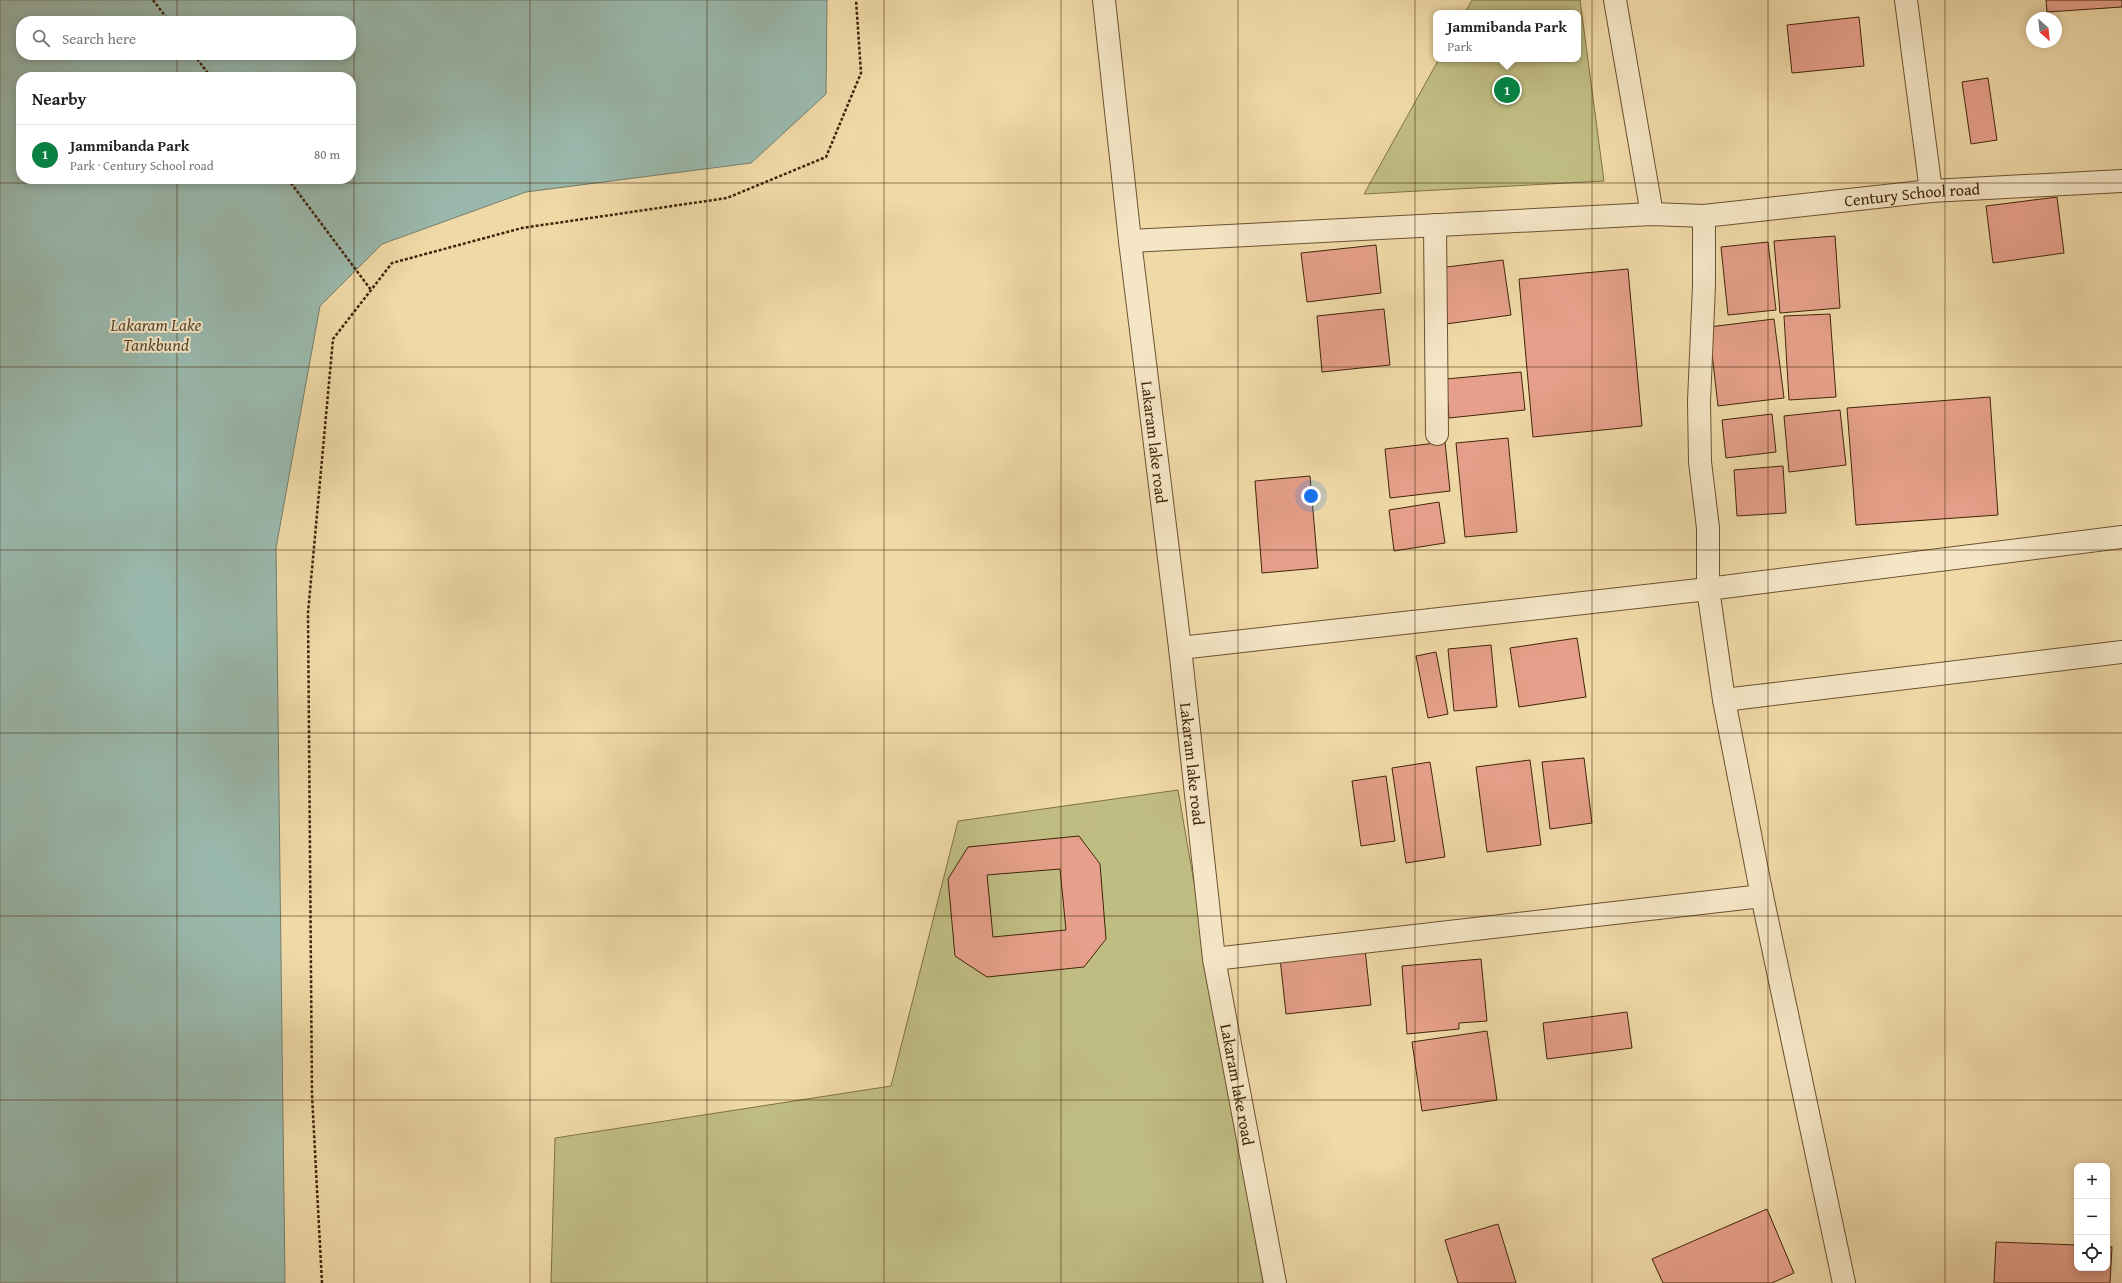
<!DOCTYPE html>
<html lang="en">
<head>
<meta charset="utf-8">
<style>
  :root { --surface:#fff; --page:#f6f6f6; --text:#222; --muted:#767676; --line:#e0e0e0; --accent:#0b8043 }
  body { margin:0; font-family:"Gentium Book Plus",serif; background:var(--page); color:var(--text) }
  .controls { position:absolute; right:12px; bottom:12px; display:grid; overflow:hidden; border-radius:8px; box-shadow:0 2px 10px #0003 }
  .controls button { width:36px; height:36px; display:grid; place-items:center; padding:0; border:0; border-bottom:1px solid var(--line); background:var(--surface); color:var(--text); font:20px sans-serif }
  .compass { position:absolute; left:2026px; top:12px; width:36px; height:36px; border-radius:50%; background:var(--surface); box-shadow:0 2px 10px #0003; rotate:153deg }
  .you { position:absolute; left:1311px; top:496px; width:14px; height:14px; margin:-10px; border:3px solid #fff; border-radius:50%; background:#1a73e8; box-shadow:0 0 0 6px #1a73e833 }
  .badge { display:grid; place-items:center; width:26px; height:26px; border-radius:50%; background:var(--accent); color:#fff; font-size:13px; font-weight:700 }
  .pin { position:absolute; translate:-50% -50%; border:2px solid #fff; box-shadow:0 1px 4px #0006 }
  .popup { position:absolute; left:1433px; top:10px; width:148px; height:52px; box-sizing:border-box; display:grid; place-content:center; border-radius:8px; background:var(--surface); filter:drop-shadow(0 1px 3px #0005); font-size:13px; white-space:nowrap; color:var(--muted) }
  .popup b { font-size:15px; color:var(--text) }
  .popup::after { content:''; position:absolute; left:50%; top:100%; margin-left:-8px; border:8px solid transparent; border-top-color:var(--surface) }
  .list { margin:0; padding:0; list-style:none }
  h2 { display:flex; justify-content:space-between; align-items:center; height:52px; margin:0; padding:0 16px; font-size:17px }
  h2 small { font-size:13px; font-weight:400; color:var(--muted) }
  .list li { display:grid; grid-template-columns:26px 1fr auto; gap:12px; align-items:center; box-sizing:border-box; height:60px; padding:0 16px; border-top:1px solid var(--line) }
  .list b { display:block; font-size:15px; white-space:nowrap }
  .list p { margin:0; font-size:13px; white-space:nowrap; color:var(--muted) }
  .list em { font-size:13px; font-style:normal; color:var(--muted) }
  .icon { flex:none; width:22px; height:22px; fill:none; stroke:currentColor; stroke-width:2; stroke-linecap:round; stroke-linejoin:round }
  .map { position:relative; flex:none; width:2122px; height:1283px; overflow:hidden }
  .search { position:absolute; background:var(--surface); box-shadow:0 2px 10px #0003; left:16px; top:16px; width:340px; height:44px; display:flex; align-items:center; gap:10px; box-sizing:border-box; padding:0 14px; border-radius:16px; color:var(--muted); font-size:15px }
  .panel { position:absolute; background:var(--surface); box-shadow:0 2px 10px #0003; left:16px; top:72px; width:340px; height:112px; border-radius:16px }
  .map>svg:first-child { display:block }
  .green { fill:#c0bd83; stroke:#807146 }
  .water { fill:#9ab9ad; stroke:#767e6b; fill-rule:evenodd }
  .building { fill:#e59f8a; stroke:#412508; fill-rule:evenodd }
  .lines { fill:none; stroke-linecap:round; stroke-linejoin:round }
  .minor-casing { stroke:#6c5230; stroke-width:24 }
  .path { stroke:#412508; stroke-width:2.5; stroke-dasharray:3 2; stroke-linecap:butt }
  .minor { stroke:#f5e6c6; stroke-width:22 }
  .grid { fill:none; stroke:#412508; stroke-width:1; stroke-opacity:0.55 }
  .labels { text-anchor:middle; stroke-width:4; stroke-linejoin:round; paint-order:stroke }
  .street-label { font-size:16px; fill:#412508; stroke:#f5e6c6 }
  .water-label { font-size:17px; font-style:italic; fill:#574a31; stroke:#f5e6c6 }
</style>
</head>
<body>
<div class="map">
<svg width="2122" height="1283" viewBox="0 0 2122 1283">
  <rect width="100%" height="100%" fill="#efd9a7"/>
  <filter id="stains"><feTurbulence type="fractalNoise" baseFrequency=".005" numOctaves="4"/><feColorMatrix values="0 0 0 0 .2 0 0 0 0 .09 0 0 0 0 .02 0 0 0 .5 -.17"/></filter>
  <radialGradient id="worn" r=".72"><stop offset=".6" stop-color="#630" stop-opacity="0"/><stop offset="1" stop-color="#630" stop-opacity=".3"/></radialGradient>
  <path class="green" d="M1472,0H1580L1604,181L1364,194L1439,59H1578V13H1465Z
    M1178,790L1263,1283H551L555,1138L891,1086L958,821Z"/>
  <path class="water" d="M0,0H827L826,94L751,163L526,192L382,244L320,306L276,548L285,1283H0ZM21,21H351V55H21ZM21,77H351V179H21Z"/>
  <path class="building" d="M2046,0H2122V7L2047,12Z
    M1859,17L1864,66L1792,73L1787,25Z
    M1988,78L1997,140L1971,144L1962,82Z
    M2057,197L2064,253L1993,263L1986,206Z
    M1835,236L1840,308L1780,313L1774,241Z
    M1768,242L1776,310L1728,315L1721,247Z
    M1376,245L1381,293L1307,302L1301,253Z
    M1503,260L1511,315L1446,324L1439,268Z
    M1628,269L1642,426L1533,437L1519,279Z
    M1384,309L1390,365L1322,372L1317,316Z
    M1830,314L1836,397L1789,400L1784,316Z
    M1774,319L1784,398L1718,406L1709,327Z
    M1521,372L1525,410L1449,418L1446,379Z
    M1990,397L1998,515L1856,525L1847,408Z
    M1840,410L1846,465L1789,472L1784,416Z
    M1772,414L1776,452L1726,458L1722,420Z
    M1508,438L1517,532L1465,537L1456,443Z
    M1445,442L1450,491L1390,498L1385,449Z
    M1783,466L1786,513L1737,516L1734,470Z
    M1310,476L1318,568L1262,573L1255,481Z
    M1439,502L1445,543L1394,551L1389,510Z
    M1577,638L1586,697L1519,707L1510,648Z
    M1491,645L1497,707L1454,711L1448,649Z
    M1436,652L1448,714L1428,718L1416,656Z
    M1584,758L1592,823L1550,829L1542,762Z
    M1530,760L1541,845L1487,852L1476,767Z
    M1430,762L1445,857L1406,863L1392,768Z
    M1386,776L1395,841L1361,846L1352,781Z
    M1079,836L1100,864L1106,939L1084,967L987,977L955,956L948,879L968,847ZM1060,869L1066,930L993,937L987,875Z
    M1365,949L1371,1005L1286,1014L1280,958Z
    M1481,959L1487,1021L1459,1023V1029L1407,1034L1402,966Z
    M1627,1012L1632,1048L1547,1059L1543,1023Z
    M1487,1031L1497,1100L1422,1111L1412,1042Z
    M1767,1209L1794,1273L1772,1283H1663L1652,1259Z
    M1498,1224L1516,1283H1458L1445,1240Z
    M1996,1242L2077,1245V1268H2107V1247H2112L2110,1283H1994Z"/>
  <g class="lines">
    <g class="minor-casing">
      <g id="minor">
        <path id="s1" d="M1104,0L1130,241L1180,648L1214,959L1275,1283"/>
        <path d="M1615,0L1652,214"/>
        <path d="M1906,0L1931,191"/>
        <path d="M1704,216V286L1699,401L1700,462L1708,528V589L1724,700L1762,896L1844,1283"/>
        <path d="M1435,225L1437,434"/>
        <path id="s2" d="M1130,241L1652,214L1704,216L1931,191L2122,181"/>
        <path d="M1180,648L1708,589L2122,537"/>
        <path d="M1724,700L2122,652"/>
        <path d="M1214,959L1762,896"/>
      </g>
    </g>
    <path class="path" d="M153,0L169,21
      M194,55L211,77
      M288,179L371,290
      M322,1283L312,1095L308,613L333,339L392,263L522,228L727,198L826,157L861,73L856,0"/>
    <use href="#minor" class="minor"/>
  </g>
  <path class="grid" d="M177,0V21M354,0V1283M530,0V1283M707,0V1283M884,0V1283M1061,0V1283M1238,0V1283M1415,0V1283M1592,0V1283M1768,0V1283M1945,0V1283M177,55V77M177,179V1283M0,183H2122M0,367H2122M0,550H2122M0,733H2122M0,916H2122M0,1100H2122"/>
  <g class="labels">
    <g class="street-label">
      <text dy="6" stroke="none"><textPath href="#s2" startOffset="784">Century School road</textPath></text>
      <text dy="6" stroke="none"><textPath href="#s1" startOffset="445">Lakaram lake road</textPath></text>
      <text dy="6" stroke="none"><textPath href="#s1" startOffset="769">Lakaram lake road</textPath></text>
      <text dy="6" stroke="none"><textPath href="#s1" startOffset="1093">Lakaram lake road</textPath></text>
    </g>
    <g class="water-label">
      <text x="156" y="331">Lakaram Lake<tspan x="156" dy="20">Tankbund</tspan></text>
    </g>
  </g>
  <rect width="100%" height="100%" filter="url(#stains)"/>
  <rect width="100%" height="100%" fill="url(#worn)"/>
</svg>
<div class="controls">
<button>+</button>
<button>−</button>
<button><svg class="icon" aria-label="locate" viewBox="0 0 24 24"><circle cx="12" cy="12" r="6"/><path d="M12 2v4M12 18v4M2 12h4M18 12h4"/></svg></button>
</div>
<svg class="compass" viewBox="-18 -18 36 36"><path d="M0-13l5 13h-10z" fill="#e53935"/><path d="M0 13l5-13h-10z" fill="#767676"/></svg>
<div class="you"></div>
<div class="pin badge" style="left:1507px;top:90px">1</div>
<div class="popup"><b>Jammibanda Park</b>Park</div>
<div class="search"><svg class="icon" aria-label="search" viewBox="0 0 24 24"><circle cx="10" cy="10" r="6"/><path d="M15 15l6 6"/></svg>Search here</div>
<section class="panel">
<h2>Nearby<small></small></h2>
<ul class="list">
<li><span class="badge">1</span><div><b>Jammibanda Park</b><p>Park · Century School road</p></div><em>80 m</em></li>
</ul>
</section>
</div>
</body>
</html>
